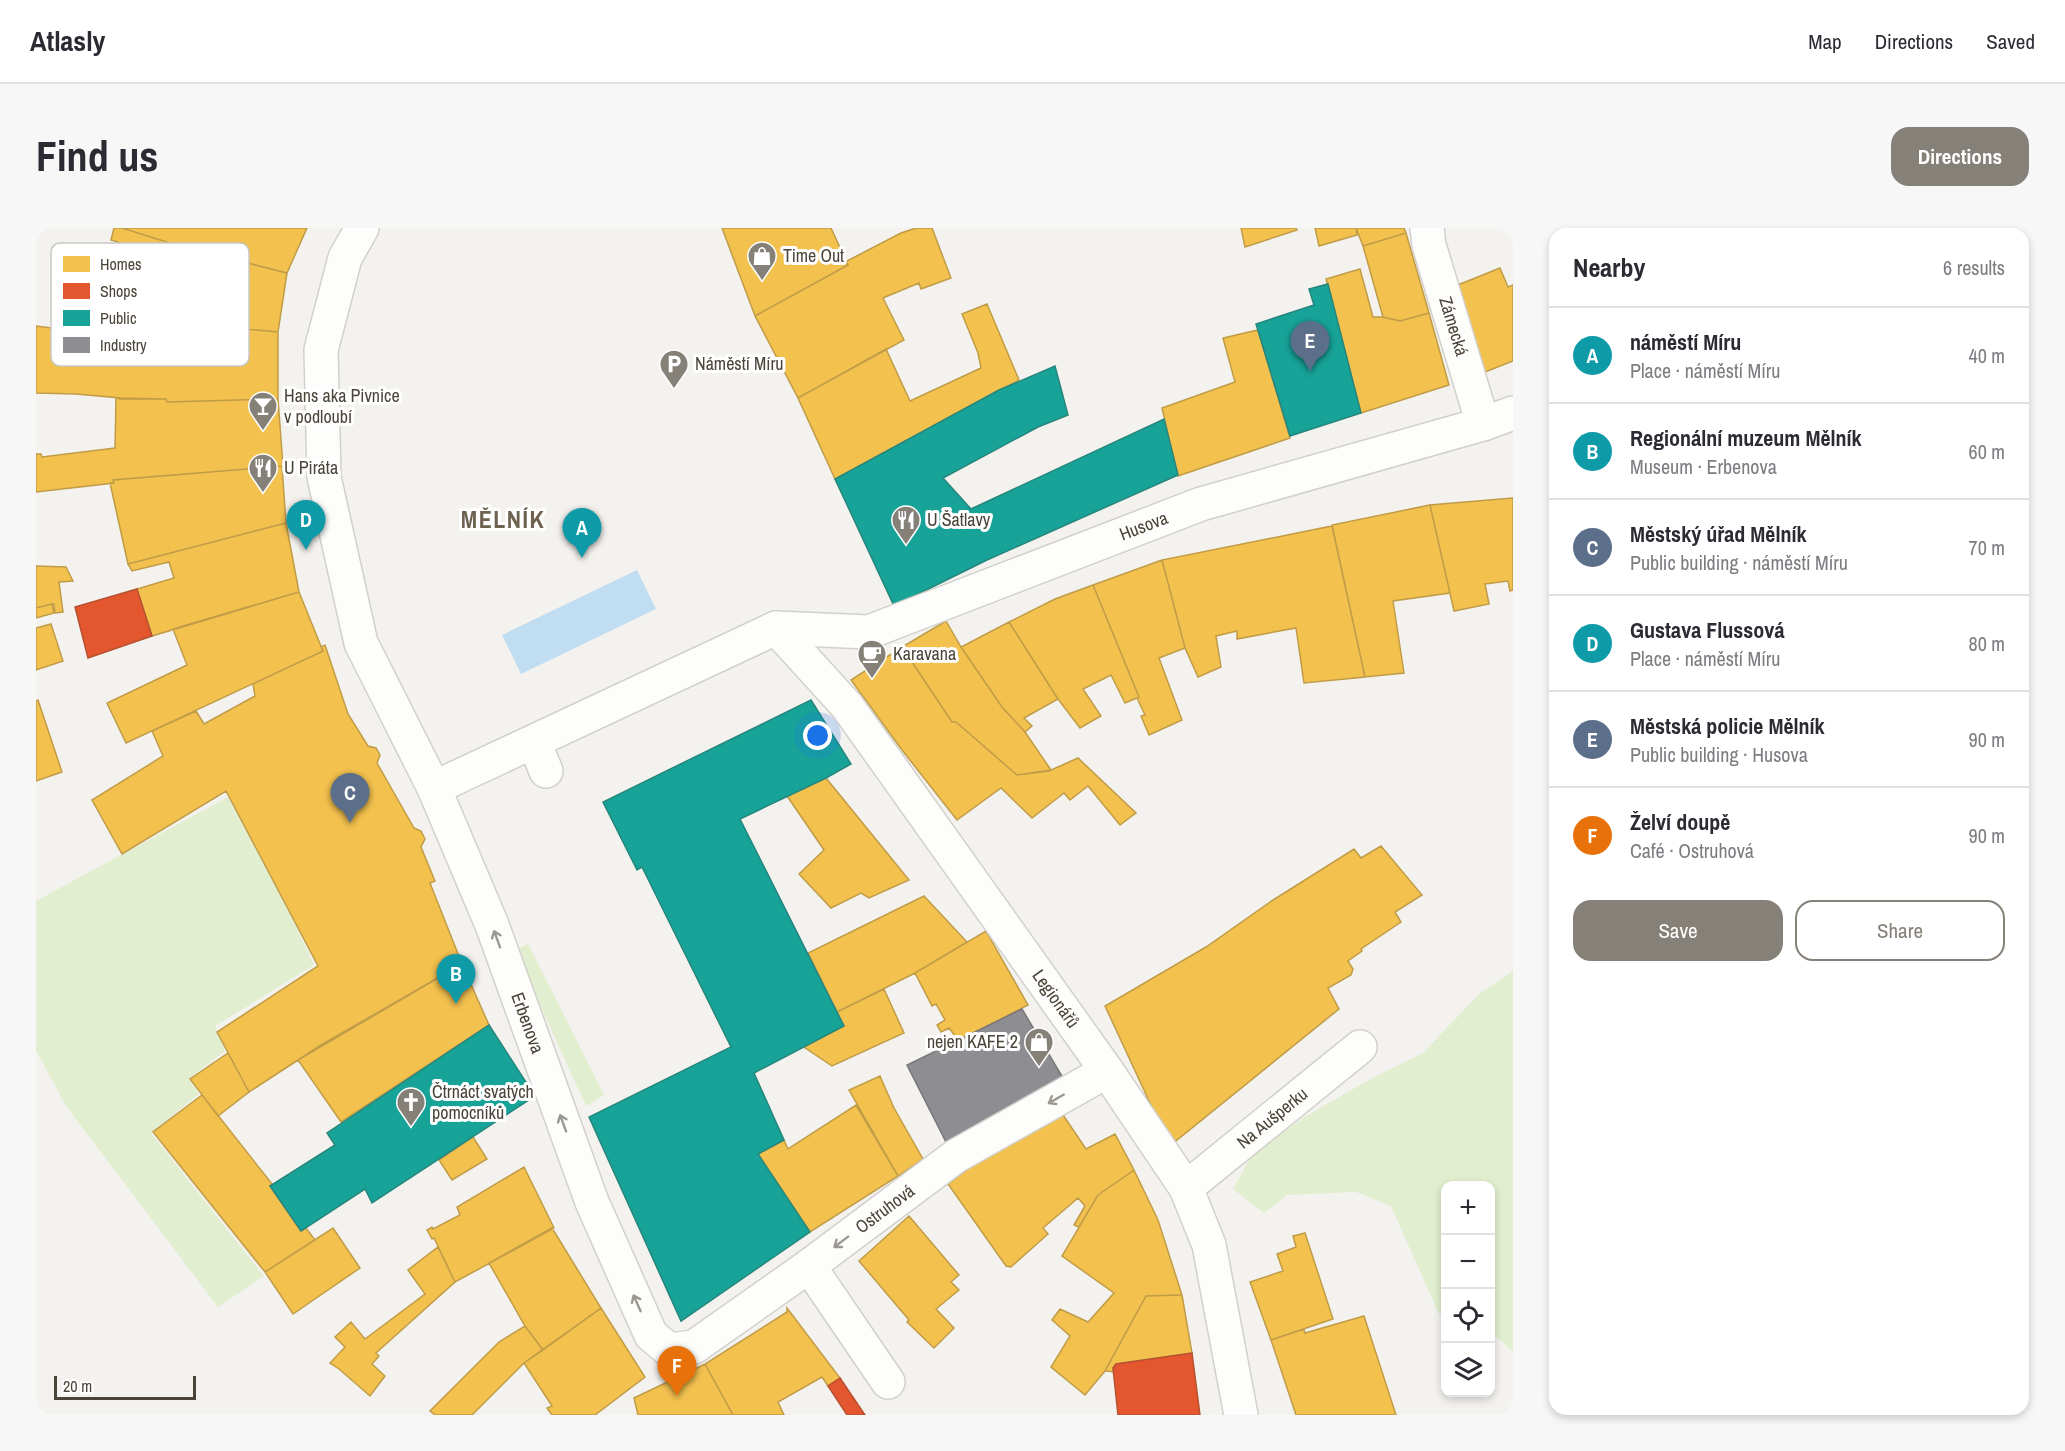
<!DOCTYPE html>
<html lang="en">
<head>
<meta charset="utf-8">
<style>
  :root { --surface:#fff; --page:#f7f7f7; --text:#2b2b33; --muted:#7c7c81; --line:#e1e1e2; --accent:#868178 }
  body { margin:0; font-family:"Archivo Narrow",sans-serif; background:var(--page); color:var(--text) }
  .controls { position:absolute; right:18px; bottom:18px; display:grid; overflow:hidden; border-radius:12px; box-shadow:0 3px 9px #0003 }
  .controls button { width:54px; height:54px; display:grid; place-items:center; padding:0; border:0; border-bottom:2px solid var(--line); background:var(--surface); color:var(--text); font:30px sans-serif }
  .scale { position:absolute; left:18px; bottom:15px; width:142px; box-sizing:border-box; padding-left:6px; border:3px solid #4b4439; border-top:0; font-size:16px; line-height:21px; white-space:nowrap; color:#4b4439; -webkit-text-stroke:4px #fff; paint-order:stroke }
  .you { position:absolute; left:782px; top:508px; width:21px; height:21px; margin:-15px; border:4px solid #fff; border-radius:50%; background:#1a73e8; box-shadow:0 0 0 9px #1a73e833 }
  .badge { display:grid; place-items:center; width:39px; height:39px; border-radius:50%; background:var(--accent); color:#fff; font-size:20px; font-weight:700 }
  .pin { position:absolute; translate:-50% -50px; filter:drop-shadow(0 2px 3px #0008) }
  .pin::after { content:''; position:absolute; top:32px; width:21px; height:18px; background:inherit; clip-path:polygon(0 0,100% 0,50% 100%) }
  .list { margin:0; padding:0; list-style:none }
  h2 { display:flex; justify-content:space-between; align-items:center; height:78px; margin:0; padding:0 24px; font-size:26px }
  h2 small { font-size:20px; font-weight:400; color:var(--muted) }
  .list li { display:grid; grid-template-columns:39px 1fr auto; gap:18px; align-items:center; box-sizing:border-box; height:96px; padding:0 24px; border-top:2px solid var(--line) }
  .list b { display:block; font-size:22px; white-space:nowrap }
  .list p { margin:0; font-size:20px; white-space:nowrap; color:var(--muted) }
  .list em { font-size:20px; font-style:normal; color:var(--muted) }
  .actions { display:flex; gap:12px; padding:18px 24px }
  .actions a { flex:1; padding:14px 0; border:2px solid var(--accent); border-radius:18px; text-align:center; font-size:21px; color:var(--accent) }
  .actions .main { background:var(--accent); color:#fff }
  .icon { flex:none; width:33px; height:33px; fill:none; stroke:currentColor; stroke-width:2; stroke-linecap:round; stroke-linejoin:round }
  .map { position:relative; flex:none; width:1477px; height:1187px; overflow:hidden; border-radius:18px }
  header { display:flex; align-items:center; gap:36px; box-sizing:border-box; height:84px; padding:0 30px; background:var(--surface); border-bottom:2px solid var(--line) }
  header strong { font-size:28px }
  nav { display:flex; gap:33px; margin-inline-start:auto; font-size:21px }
  .intro { display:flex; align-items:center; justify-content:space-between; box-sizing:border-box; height:144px; padding:0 36px }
  h1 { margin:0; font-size:42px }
  .button { padding:15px 27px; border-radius:18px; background:var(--accent); color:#fff; font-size:21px; font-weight:700 }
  main { display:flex; gap:36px; padding:0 36px }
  aside { flex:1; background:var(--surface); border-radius:18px; box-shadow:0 3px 9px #0003 }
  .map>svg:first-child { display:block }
  .green { fill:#e1eecf }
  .water { fill:#c0ddf1 }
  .homes { fill:#f2c14e; stroke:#c09c48; stroke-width:1.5 }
  .shops { fill:#e4572e; stroke:#b65131; stroke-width:1.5 }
  .public { fill:#17a398; stroke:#27867c; stroke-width:1.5 }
  .industry { fill:#8d8d92; stroke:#797777; stroke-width:1.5 }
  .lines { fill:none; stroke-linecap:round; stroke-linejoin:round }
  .minor-casing { stroke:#d2d0cb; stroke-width:36 }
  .minor { stroke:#fdfdfc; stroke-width:33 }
  .oneway { stroke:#9b9791 }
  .labels { text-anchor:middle; stroke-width:6; stroke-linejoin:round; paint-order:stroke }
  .poi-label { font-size:18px; fill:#4b4439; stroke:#fff; text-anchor:start }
  .street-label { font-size:18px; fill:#4b4439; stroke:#fff }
  .district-label { font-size:24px; font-weight:bold; letter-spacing:1.5px; fill:#6e6250; stroke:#fff }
  .key { fill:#fff; stroke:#c9c7c4; stroke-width:1.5 }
  .key-label { font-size:16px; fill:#4b4439 }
</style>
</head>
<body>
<header>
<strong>Atlasly</strong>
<nav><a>Map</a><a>Directions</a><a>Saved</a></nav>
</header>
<div class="intro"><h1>Find us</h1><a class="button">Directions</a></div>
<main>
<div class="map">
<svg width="1477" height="1187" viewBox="0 0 1477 1187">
  <rect width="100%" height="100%" fill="#f4f2ee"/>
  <path class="green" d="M192,569L248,672L278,737L179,798L189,823L153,850L163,866L115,905L228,1048L182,1079L30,878L0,822V673Z
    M492,716L568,867L550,878L479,722Z
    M1477,743V1124L1463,1111L1455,1108L1454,958H1410L1409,1088L1403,1086L1355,978L1320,964L1251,967L1228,985L1197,961L1217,925L1267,890L1338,849L1387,825L1443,766Z"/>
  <path class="water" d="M601,342L620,381L485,446L466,407Z"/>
  <path class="homes" d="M78,0H86L137,16L251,45L242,104L107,92V94L67,87L82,14L75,12Z
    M86,0H271L251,45L137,16Z
    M686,0H795L812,37L719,88Z
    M880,0H896L915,50L885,61L883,55L847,70L868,112L762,170L719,88L812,37L809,34L865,5Z
    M1205,0H1260L1261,2L1209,19Z
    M1279,0H1320L1321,7L1283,18Z
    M1320,0H1368L1370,5L1327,18Z
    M1370,5L1393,85L1364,93L1347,89L1327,18Z
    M1464,40L1472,59L1477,57V133L1444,146L1412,61Z
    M1324,41L1337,89H1347L1364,93L1393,85L1413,157L1325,185L1290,51Z
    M951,76L983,152L799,251L762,170L850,121L874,173L945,140L942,125L926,86Z
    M107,92L242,104V171L131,174L130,171H84V170L40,166L0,165V98L106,111Z
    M1222,102L1254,210L1142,248L1126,180L1199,154L1187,110Z
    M80,170L130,171L131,174L242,171L247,238L77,252L78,255L0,264V226H5L6,229L79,220Z
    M246,238L250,295L92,336L74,255H78L77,252Z
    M1477,270V362L1474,363L1472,353L1449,356L1453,376L1418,383L1394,277Z
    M1394,277L1414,365L1357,373L1368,445L1329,449L1296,297Z
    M250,295L263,364L116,408L101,361L138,350L133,334L96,343L92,336Z
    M1296,298L1329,449L1268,455L1260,400L1201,411V403L1180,408L1185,439L1162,449L1149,420L1126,332Z
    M1126,332L1149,420L1123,430L1146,492L1113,507L1105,488L1109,487L1101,470L1103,469L1057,357Z
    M0,338L30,339L37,353L23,354L27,384L19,385L18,376H16L0,380Z
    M1057,357L1103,469L1089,475L1075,447L1047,461L1065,488L1044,500L1022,471L973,394L1019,371Z
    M263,364L287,423L90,515L71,475L151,437L137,401Z
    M16,376L18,385L0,390V380Z
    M910,393L925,419L966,479L989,504L1015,542L981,547L920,494H916L866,419Z
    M973,394L1022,471L988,490L996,498L989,504L966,479L925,419Z
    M15,396L27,433L0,442V400Z
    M289,417L312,486L332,518L340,520L344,527L341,535L378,600L385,603L389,611L385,619L399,653L394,655L426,736L285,817L213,864L181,804L282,738L190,563L86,626L56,572L127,528L116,503L160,483L168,496L219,468L217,456L287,423L285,419Z
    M866,419L916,494H920L981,547L1013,543L1042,530L1100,585L1084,597L1052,558L1034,572L1028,565L996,590L965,560L921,592L866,522L815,452Z
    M2,472L26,544L0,553V473Z
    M790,550L873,652L833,670L825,665L795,680L763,646L788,622L751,568Z
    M1345,618L1386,667L1359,684L1365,694L1325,721L1326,723L1312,733L1317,741L1315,747L1292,760L1303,781L1136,916L1132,914L1069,778L1170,719L1234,674L1318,621L1325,630Z
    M888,668L931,714L879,745L801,784L772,725Z
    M950,703L992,777L923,813L913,800L905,804L901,797L909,792L900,776L896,778L879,745Z
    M426,736L453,797L305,894L262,832Z
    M848,761L868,805L796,838L768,819L808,798L801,784Z
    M192,825L213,864L182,888L154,851Z
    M844,848L858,880L887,931L862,948L813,862Z
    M166,867L236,956L234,958L265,1003L270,1000L279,1012L229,1044L117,904Z
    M820,877L862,948L774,1004L722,926L748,912L752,921Z
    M1025,884L1050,921L1079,906L1098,942L1062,967L1043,999L1038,997L1049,978L1042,970L1007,1000L1012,1006L975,1039L970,1038L912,956L953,925Z
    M437,909L451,931L416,952L403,932Z
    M488,939L518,1000L419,1054L398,1010L396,1011L391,1002L396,999L397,1001L424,987L421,979Z
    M1098,942L1122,992L1146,1067L1110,1068L1069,1143L1049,1167L1015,1139L1034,1108L1016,1092L1024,1081L1052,1094L1078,1065L1026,1028L1062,967Z
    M873,988L923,1047L915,1054L923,1062L900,1081L918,1100L898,1120L871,1094L873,1092L823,1033Z
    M297,1000L324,1040L257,1086L229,1044Z
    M516,1000L565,1080L507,1122L489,1098L453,1035Z
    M1269,1005L1297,1091L1235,1112L1214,1054L1247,1043L1241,1026L1260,1019L1257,1008Z
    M402,1019L419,1054L340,1125L343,1128L336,1136L349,1148L334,1168L303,1141L294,1135L309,1119L299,1109L315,1094L329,1111L389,1066L372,1042Z
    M1146,1067L1156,1125L1080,1136L1077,1140L1078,1144L1069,1143L1110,1068Z
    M565,1080L609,1149L559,1187H516L511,1180L516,1178L488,1135Z
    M751,1080L804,1150L792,1158L786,1149L742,1174L748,1187H697L669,1136L751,1084Z
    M1328,1088L1360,1187H1260L1235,1112L1268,1101L1269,1105Z
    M489,1098L507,1122L488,1135L436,1187H399L394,1183L463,1114Z
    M669,1136L697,1187H602L598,1170Z"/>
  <path class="shops" d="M101,361L116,408L52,430L39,379Z
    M1156,1125L1164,1187H1082L1077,1140L1080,1136Z
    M804,1150L829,1187H811L792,1158Z"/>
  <path class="public" d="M1292,56L1325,185L1254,208L1220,96L1278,77L1273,61Z
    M1019,138L1032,187L1002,199L907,250L935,281L1128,191L1142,247L951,332L858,378L799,251L963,162Z
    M775,472L815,536L790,550L704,591L808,798L718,845L748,912L722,926L774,1004L645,1093L553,889L695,819L606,639L601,642L567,574Z
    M453,797L499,868L336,975L329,961L265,1003L234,958L299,917L291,905Z"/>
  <path class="industry" d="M986,781L1030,855L911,916L871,837Z"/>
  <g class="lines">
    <g class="minor-casing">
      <g id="minor">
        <path id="s1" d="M326,0L309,30L285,122L288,249L325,415L398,560L456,697L556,974L615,1107L633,1122L658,1119L773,1038L920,928L1071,843"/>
        <path id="s2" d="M1391,0L1393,17L1447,196"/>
        <path id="s3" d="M740,400L811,478L1071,843L1150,960L1173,1017L1205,1187"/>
        <path d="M498,514L510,543"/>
        <path id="s4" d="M398,560L740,400L833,404L1165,276L1447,196L1477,185"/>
        <path id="s5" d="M1150,960L1324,819"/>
        <path d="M773,1038L852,1154"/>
      </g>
    </g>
    <use href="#minor" class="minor"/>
  </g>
  <defs><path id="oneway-shaft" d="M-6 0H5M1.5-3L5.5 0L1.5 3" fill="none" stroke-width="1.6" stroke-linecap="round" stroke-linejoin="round" transform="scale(1.5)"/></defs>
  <g class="oneway">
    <use href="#oneway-shaft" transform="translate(461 711) rotate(-110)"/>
    <use href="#oneway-shaft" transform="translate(1020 871) rotate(150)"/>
    <use href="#oneway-shaft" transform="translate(527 895) rotate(-110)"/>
    <use href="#oneway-shaft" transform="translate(805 1014) rotate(143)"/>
    <use href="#oneway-shaft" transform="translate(601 1075) rotate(-114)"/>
  </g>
  <defs>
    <g id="shop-pin" transform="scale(1.5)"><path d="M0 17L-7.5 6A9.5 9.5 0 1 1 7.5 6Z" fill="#868178" stroke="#fff"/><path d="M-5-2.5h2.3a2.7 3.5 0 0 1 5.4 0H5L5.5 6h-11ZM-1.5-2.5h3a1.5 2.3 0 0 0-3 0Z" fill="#fff"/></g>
    <g id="parking-pin" transform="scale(1.5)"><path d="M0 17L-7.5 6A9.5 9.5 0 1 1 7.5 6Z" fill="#868178" stroke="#fff"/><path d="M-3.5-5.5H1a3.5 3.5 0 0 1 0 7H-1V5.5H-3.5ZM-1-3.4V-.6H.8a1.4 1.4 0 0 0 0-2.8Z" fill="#fff"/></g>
    <g id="bar-pin" transform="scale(1.5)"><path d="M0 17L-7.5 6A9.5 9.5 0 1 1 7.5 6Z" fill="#868178" stroke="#fff"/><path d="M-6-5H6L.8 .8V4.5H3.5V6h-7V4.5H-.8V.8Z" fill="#fff"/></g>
    <g id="restaurant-pin" transform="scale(1.5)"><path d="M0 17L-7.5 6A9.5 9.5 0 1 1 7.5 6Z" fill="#868178" stroke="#fff"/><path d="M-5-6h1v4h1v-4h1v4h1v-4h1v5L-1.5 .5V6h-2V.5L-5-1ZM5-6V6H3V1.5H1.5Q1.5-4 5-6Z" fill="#fff"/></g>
    <g id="cafe-pin" transform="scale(1.5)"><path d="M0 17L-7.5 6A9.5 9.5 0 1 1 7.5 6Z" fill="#868178" stroke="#fff"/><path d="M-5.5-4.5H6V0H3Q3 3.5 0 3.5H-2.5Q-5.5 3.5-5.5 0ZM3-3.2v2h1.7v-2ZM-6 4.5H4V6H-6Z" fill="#fff"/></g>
    <g id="church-pin" transform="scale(1.5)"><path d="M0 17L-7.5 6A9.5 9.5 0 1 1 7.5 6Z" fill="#868178" stroke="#fff"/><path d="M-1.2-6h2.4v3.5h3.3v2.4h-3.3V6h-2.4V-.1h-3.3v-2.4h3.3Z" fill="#fff"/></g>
  </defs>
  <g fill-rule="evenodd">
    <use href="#shop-pin" x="726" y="28"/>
    <use href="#parking-pin" x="638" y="136"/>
    <use href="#bar-pin" x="227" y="178"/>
    <use href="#restaurant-pin" x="227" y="240"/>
    <use href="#restaurant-pin" x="870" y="292"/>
    <use href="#cafe-pin" x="836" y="426"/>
    <use href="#shop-pin" x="1003" y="814"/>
    <use href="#church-pin" x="375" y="874"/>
  </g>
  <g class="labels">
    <g class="poi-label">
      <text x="747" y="34">Time Out</text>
      <text x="659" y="142">Náměstí Míru</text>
      <text x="248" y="174">Hans aka Pivnice<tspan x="248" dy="21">v podloubí</tspan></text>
      <text x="248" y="246">U Piráta</text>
      <text x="891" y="298">U Šatlavy</text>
      <text x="857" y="432">Karavana</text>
      <text x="982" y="820" text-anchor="end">nejen KAFE 2</text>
      <text x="396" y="870">Čtrnáct svatých<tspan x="396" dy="21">pomocníků</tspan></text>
    </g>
    <g class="street-label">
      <text dy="6" stroke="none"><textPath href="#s2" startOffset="102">Zámecká</textPath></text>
      <text dy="6" stroke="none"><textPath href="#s4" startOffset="765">Husova</textPath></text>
      <text dy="6" stroke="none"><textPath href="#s3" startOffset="465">Legionářů</textPath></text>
      <text dy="6" stroke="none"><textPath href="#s1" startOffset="842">Erbenova</textPath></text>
      <text dy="6" stroke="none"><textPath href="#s5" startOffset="111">Na Aušperku</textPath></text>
      <text dy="6" stroke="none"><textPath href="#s1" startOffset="1462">Ostruhová</textPath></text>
    </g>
    <g class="district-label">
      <text x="467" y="300">MĚLNÍK</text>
    </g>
  </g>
  <rect x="15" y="15" width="198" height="123" rx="9" class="key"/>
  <rect x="27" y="28" width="27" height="16" fill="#f2c14e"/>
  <rect x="27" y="55" width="27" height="16" fill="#e4572e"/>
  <rect x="27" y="82" width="27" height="16" fill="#17a398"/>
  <rect x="27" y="109" width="27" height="16" fill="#8d8d92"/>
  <g class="key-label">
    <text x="64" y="42">Homes</text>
    <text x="64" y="69">Shops</text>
    <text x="64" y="96">Public</text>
    <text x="64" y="123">Industry</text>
  </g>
</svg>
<div class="controls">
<button>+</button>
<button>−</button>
<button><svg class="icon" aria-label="locate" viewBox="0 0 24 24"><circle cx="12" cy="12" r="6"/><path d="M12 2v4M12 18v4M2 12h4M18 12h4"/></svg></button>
<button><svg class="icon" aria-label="layers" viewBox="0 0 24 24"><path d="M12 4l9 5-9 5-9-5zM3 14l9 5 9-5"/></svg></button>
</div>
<div class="scale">20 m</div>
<div class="you"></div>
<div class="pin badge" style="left:546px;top:330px;background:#0f9aa8">A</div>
<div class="pin badge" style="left:420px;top:776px;background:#0f9aa8">B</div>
<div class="pin badge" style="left:314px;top:595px;background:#5c6f8a">C</div>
<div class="pin badge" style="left:270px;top:322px;background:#0f9aa8">D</div>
<div class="pin badge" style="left:1274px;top:143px;background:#5c6f8a">E</div>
<div class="pin badge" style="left:641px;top:1168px;background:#e8710a">F</div>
</div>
<aside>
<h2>Nearby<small>6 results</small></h2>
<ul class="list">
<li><span class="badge" style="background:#0f9aa8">A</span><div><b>náměstí Míru</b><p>Place · náměstí Míru</p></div><em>40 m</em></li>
<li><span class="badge" style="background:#0f9aa8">B</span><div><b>Regionální muzeum Mělník</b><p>Museum · Erbenova</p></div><em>60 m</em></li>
<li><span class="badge" style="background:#5c6f8a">C</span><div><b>Městský úřad Mělník</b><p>Public building · náměstí Míru</p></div><em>70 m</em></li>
<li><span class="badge" style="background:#0f9aa8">D</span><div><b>Gustava Flussová</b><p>Place · náměstí Míru</p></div><em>80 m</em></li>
<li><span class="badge" style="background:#5c6f8a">E</span><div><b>Městská policie Mělník</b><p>Public building · Husova</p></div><em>90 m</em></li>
<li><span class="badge" style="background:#e8710a">F</span><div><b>Želví doupě</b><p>Café · Ostruhová</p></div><em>90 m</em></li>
</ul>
<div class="actions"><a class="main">Save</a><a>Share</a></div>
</aside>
</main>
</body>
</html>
